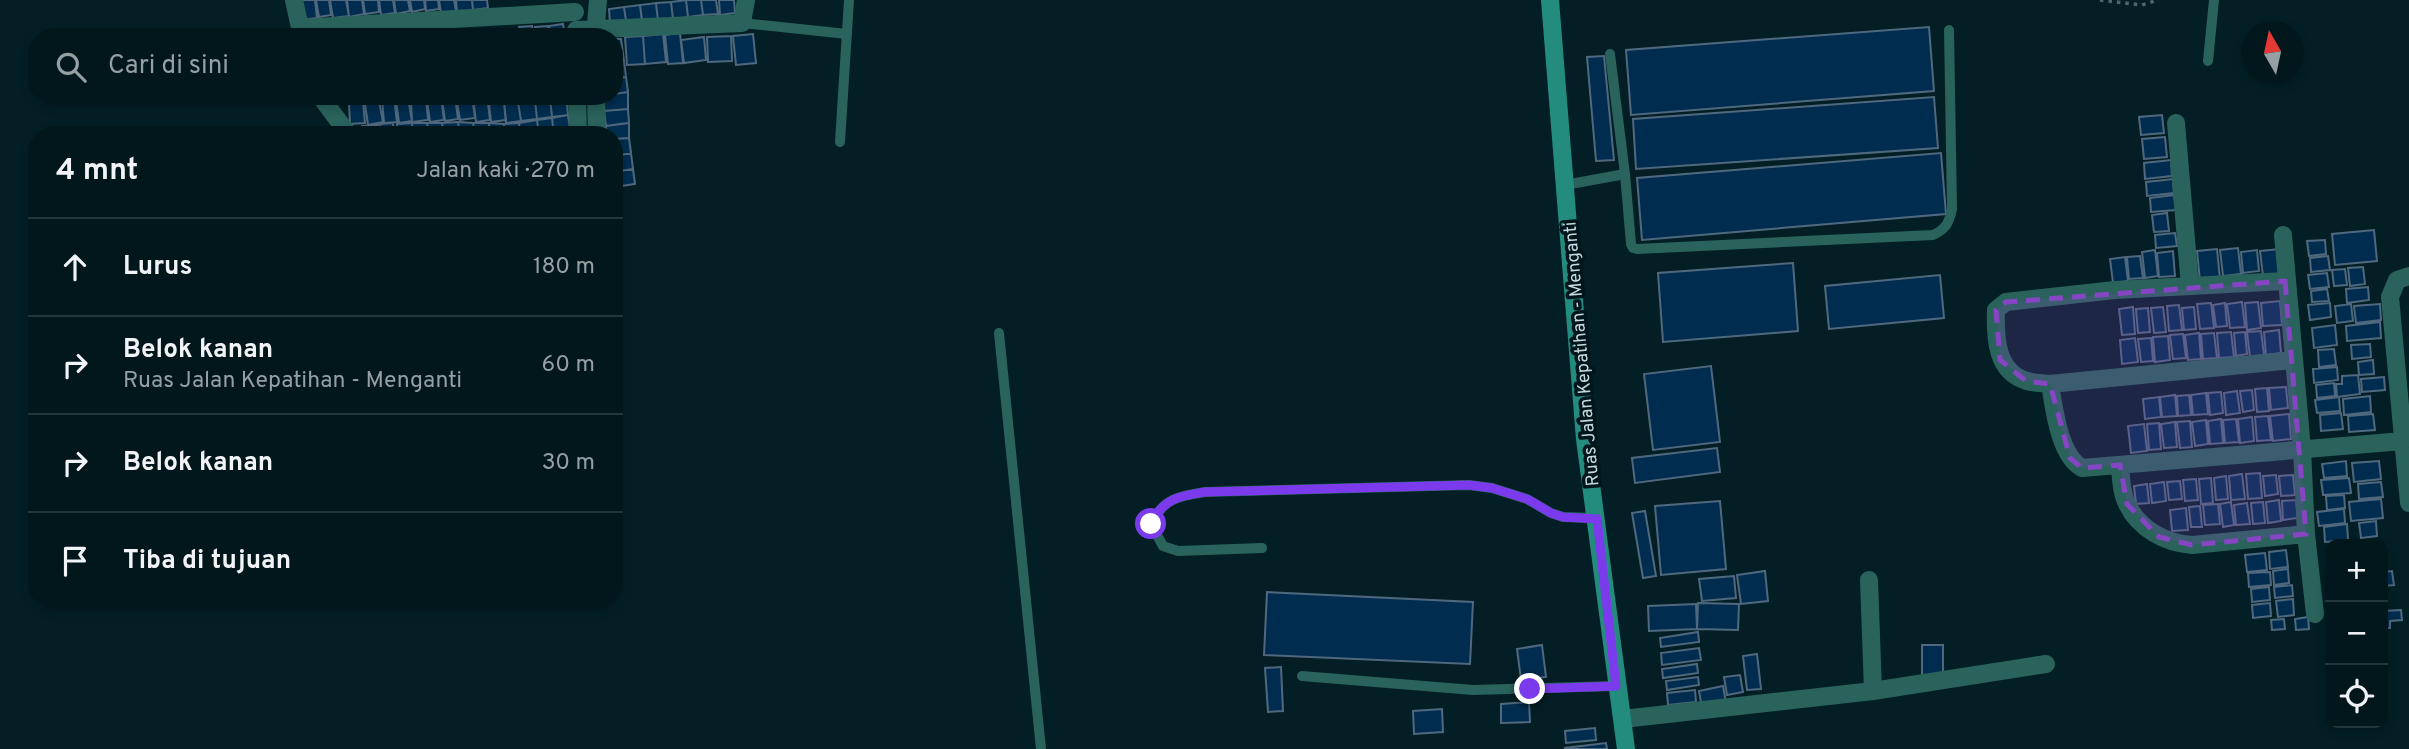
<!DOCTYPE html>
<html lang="id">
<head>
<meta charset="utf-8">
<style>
  :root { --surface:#02171c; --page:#102429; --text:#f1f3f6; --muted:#969fa3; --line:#23363b }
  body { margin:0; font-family:Overpass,sans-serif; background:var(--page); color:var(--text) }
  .controls { position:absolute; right:21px; bottom:21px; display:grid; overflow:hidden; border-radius:14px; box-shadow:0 4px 10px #0003 }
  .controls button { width:63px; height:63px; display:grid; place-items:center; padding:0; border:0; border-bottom:2px solid var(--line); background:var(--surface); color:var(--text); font:35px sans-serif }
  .compass { position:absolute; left:2241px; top:21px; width:63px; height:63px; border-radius:50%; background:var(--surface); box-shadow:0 4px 10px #0003; rotate:351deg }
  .stop { position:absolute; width:21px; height:21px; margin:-16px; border:5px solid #7c3aed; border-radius:50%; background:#fff }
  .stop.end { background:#7c3aed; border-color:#fff; box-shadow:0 2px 7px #0008 }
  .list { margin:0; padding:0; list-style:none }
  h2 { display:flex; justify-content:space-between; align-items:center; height:91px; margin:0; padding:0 28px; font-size:30px }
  h2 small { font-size:23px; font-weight:400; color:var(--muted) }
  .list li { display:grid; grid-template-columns:46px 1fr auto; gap:21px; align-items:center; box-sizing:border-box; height:98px; padding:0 28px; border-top:2px solid var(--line) }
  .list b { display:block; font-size:26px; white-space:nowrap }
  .list p { margin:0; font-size:23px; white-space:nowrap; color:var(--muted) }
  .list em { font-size:23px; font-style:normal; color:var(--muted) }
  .icon { flex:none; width:38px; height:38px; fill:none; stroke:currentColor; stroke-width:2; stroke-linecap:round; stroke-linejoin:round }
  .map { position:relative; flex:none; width:2409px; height:749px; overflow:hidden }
  .search { position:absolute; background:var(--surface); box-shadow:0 4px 10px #0003; left:28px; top:28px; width:595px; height:77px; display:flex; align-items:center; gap:18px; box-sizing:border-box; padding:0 24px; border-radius:28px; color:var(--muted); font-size:26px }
  .panel { position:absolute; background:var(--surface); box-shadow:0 4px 10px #0003; left:28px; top:126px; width:595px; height:483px; border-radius:28px }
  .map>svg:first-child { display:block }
  .building { fill:#002d4f; stroke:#50687e; stroke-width:2 }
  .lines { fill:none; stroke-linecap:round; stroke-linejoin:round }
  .path { stroke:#4e676c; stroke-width:3.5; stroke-dasharray:3.5 5; stroke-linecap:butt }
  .service { stroke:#29635b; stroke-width:10 }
  .minor { stroke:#29635b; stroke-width:18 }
  .secondary { stroke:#238c7f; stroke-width:18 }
  .route { stroke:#7c3aed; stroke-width:9 }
  .marked { fill:#8646c4; fill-opacity:0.2; stroke:#8646c4; stroke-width:5; stroke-dasharray:14 9; stroke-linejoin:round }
  .labels { text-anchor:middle; stroke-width:7; stroke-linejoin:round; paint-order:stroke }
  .street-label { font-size:18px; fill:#c5d9de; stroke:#00161c }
</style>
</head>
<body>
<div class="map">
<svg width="2409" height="749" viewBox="0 0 2409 749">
  <rect width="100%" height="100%" fill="#031f25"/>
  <path class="building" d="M299,0H315L317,18L302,20Z
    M316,0H329L331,15L319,17Z
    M330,0H346L349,16L333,18Z
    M347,0H362L364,14L349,17Z
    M363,0H378L379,12L365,14Z
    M379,0H393L395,13L381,15Z
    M394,0H408L410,11L396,14Z
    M410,0H424L425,9L412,12Z
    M425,0H438L439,9L426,11Z
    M439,0H454L456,11L441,13Z
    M456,0H472L473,10L457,12Z
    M472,0H487L488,8L473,10Z
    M686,0L688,17L673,19L671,2Z
    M686,0H701L703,15L688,17Z
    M701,0H716L718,14L703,15Z
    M719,0H734L735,13L720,15Z
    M671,2L673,19L658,21L656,3Z
    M656,3L658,21L642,22L640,5Z
    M640,5L642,20L626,21L624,7Z
    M624,7L626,21L610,23L609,9Z
    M563,24L565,37H551L549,26Z
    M532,26L534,37H521L519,27Z
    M548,26L549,37H536L535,27Z
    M1929,27L1934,91L1631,115L1626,50Z
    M680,33L683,63L668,64L665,35Z
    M663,34L666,62L645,64L643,36Z
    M753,34L756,63L736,65L733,36Z
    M643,36L645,64L627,65L625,37Z
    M731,36L732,61L708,62L707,37Z
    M704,37L706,60L684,63L681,40Z
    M614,39H621L624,61L614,62Z
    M1604,56L1614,160L1596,161L1587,57Z
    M624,61L626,77L614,78V62Z
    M626,77L628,92L614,94V78Z
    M628,92V109L604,111V96H614V94Z
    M456,96H472L475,118L460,120Z
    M487,96L490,120L476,122L473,97Z
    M566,96L568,115L552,117L550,98Z
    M455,97L458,119L445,121L442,99Z
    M1934,97L1938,148L1636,169L1633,119Z
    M394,98L397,122L384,123L382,99Z
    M408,98L412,121L399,123L396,100Z
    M426,98L428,120L412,122L411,99Z
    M441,98L444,120L430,122L427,100Z
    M550,98L552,117L537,119L535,100Z
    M535,100L537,119L521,121L518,102Z
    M379,101L383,122L368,125L365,104Z
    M504,101L506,120L491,122L489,103Z
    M363,102L365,123L350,124L349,104Z
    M518,102L521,121L506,123L504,103Z
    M628,109L629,123L606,126L604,111Z
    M568,115L571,135H554L552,118Z
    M2162,115L2164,133L2141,135L2139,117Z
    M552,118L554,135H539L537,120Z
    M537,120L539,135H521L519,123Z
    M458,122L460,135H444L442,123Z
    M458,122L473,123L475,135H460Z
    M393,123L394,135H382L380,124Z
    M412,123L413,135H397V124Z
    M412,123H427L429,135H413Z
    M427,123H442L444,135H429Z
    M473,123H489L490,135H475Z
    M489,123L504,124V135H490Z
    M519,123L520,135H504V124Z
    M629,123V138L614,139V135H606V126Z
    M378,125L379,135H363L362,126Z
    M2165,137L2167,157L2144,159L2142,139Z
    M629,138L631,153L614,156V139Z
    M631,153L633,169L614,172V156Z
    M1941,153L1946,214L1642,240L1637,178Z
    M2171,160L2172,176L2145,179L2144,163Z
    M633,169L635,184L614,187V172Z
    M2173,179L2174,193L2147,196L2146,182Z
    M2174,195L2176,210L2151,212L2150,198Z
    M2167,213L2169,231L2154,232L2152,215Z
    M2374,230L2377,261L2335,265L2332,234Z
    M2175,233L2177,246L2156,248L2155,235Z
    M2325,240L2326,254L2309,256L2307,241Z
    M2238,248L2241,274L2223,276L2220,250Z
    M2217,249L2220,279L2200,281L2197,251Z
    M2280,249L2282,274L2263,276L2260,251Z
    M2155,250L2158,276L2145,278L2142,252Z
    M2257,250L2259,271L2243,273L2241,252Z
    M2173,251L2175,276L2159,277L2157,253Z
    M2140,256L2143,278L2129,279L2127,257Z
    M2328,256L2330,270L2311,272L2310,258Z
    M2125,257L2128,281L2113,283L2110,259Z
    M1793,263L1798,331L1663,342L1658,273Z
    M2363,267L2365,284L2350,286L2348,268Z
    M2345,269L2347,285L2334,286L2332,270Z
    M2327,273L2329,287L2310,289L2308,275Z
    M1940,275L1944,318L1829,329L1825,286Z
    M2368,287L2369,300L2347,303L2346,289Z
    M2327,289L2329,301L2312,302L2311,291Z
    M2280,301L2282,325L2263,326L2261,303Z
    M2242,302L2245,327L2230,328L2227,304Z
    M2258,302L2261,328L2247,330L2245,303Z
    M2211,303L2214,328L2200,329L2197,304Z
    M2225,303L2227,326L2216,327L2213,305Z
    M2330,303L2331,317L2310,320L2308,305Z
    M2351,304L2353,321L2337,323L2335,306Z
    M2380,304L2381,320L2356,323L2354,306Z
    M2179,305L2182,330L2169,331L2167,306Z
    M2133,307L2135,334L2122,335L2119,309Z
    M2163,307L2166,332L2154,333L2151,308Z
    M2194,307L2196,329L2184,330L2182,308Z
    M2148,308L2150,332L2138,333L2136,309Z
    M2380,322L2381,338L2347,341L2346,326Z
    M2335,325L2337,345L2314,348L2312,328Z
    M2279,330L2281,353L2266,355L2264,332Z
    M2261,331L2264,355L2250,357L2247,332Z
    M2231,332L2234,357L2219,358L2217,333Z
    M2245,332L2247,354L2236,356L2234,333Z
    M2199,333L2201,359L2188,360L2185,335Z
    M2214,333L2217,358L2203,359L2201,334Z
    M2183,334L2186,358L2173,359L2170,335Z
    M2168,336L2170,360L2155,362L2153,337Z
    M2135,338L2138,362L2122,364L2120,340Z
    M2151,338L2153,361L2141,362L2138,339Z
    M2370,344L2371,357L2352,359L2351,345Z
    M2334,349L2336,365L2319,367L2318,350Z
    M2373,360L2374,374L2359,375L2358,362Z
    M1711,366L1720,442L1653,450L1644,374Z
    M2337,367L2338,380L2314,383L2313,369Z
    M2358,375L2360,394L2337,397L2336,384H2342V376Z
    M2384,377L2385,390L2362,392L2361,379Z
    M2334,383L2335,396L2317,398L2316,385Z
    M2286,387L2288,408L2271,410L2269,388Z
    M2267,388L2269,411L2257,412L2255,389Z
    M2252,390L2254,410L2243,412L2240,391Z
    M2237,391L2240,413L2226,415L2224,393Z
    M2221,392L2223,413L2210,415L2208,393Z
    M2206,393L2208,414L2193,415L2191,395Z
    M2175,395L2177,416L2162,417L2160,397Z
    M2189,395L2191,415L2178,416L2177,396Z
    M2370,396L2371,412L2344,415L2343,399Z
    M2159,397L2161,417L2145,419L2143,399Z
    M2339,397L2340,411L2317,413L2315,400Z
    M2341,413L2343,429L2321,431L2320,415Z
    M2289,414L2291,439L2273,441L2270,416Z
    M2373,414L2375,430L2349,432L2348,416Z
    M2268,416L2271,440L2257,441L2255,417Z
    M2252,417L2254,441L2240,443L2238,419Z
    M2221,419L2223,443L2210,444L2208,421Z
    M2236,419L2239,442L2225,443L2223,420Z
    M2206,420L2208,444L2195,446L2192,422Z
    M2190,421L2192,447L2180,448L2177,422Z
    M2175,422L2177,447L2164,448L2161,424Z
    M2159,423L2161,449L2149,450L2147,424Z
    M2144,424L2147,451L2131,453L2128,426Z
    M1717,448L1720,472L1635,483L1632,458Z
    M2346,461L2347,476L2324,478L2322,464Z
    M2379,461L2381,479L2354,482L2352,463Z
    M2260,473L2262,498L2248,499L2246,474Z
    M2242,474L2245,499L2231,500L2229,476Z
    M2276,475L2278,494L2265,496L2263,476Z
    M2293,475L2295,495L2281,496L2279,476Z
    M2226,476L2228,499L2216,500L2214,478Z
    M2211,478L2213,503L2201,504L2199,479Z
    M2349,478L2351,493L2323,495L2321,480Z
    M2196,479L2198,500L2185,501L2183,480Z
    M2180,481L2182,499L2169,500L2167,482Z
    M2164,482L2166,501L2152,503L2150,484Z
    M2381,482L2383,497L2359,499L2358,484Z
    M2147,484L2149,503L2136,504L2134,486Z
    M2344,495L2345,508L2327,510L2326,496Z
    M2381,499L2383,518L2351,521L2349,502Z
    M2279,500L2281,521L2268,523L2266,502Z
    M2296,500L2298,518L2283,520L2282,501Z
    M1720,501L1726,569L1661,575L1655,506Z
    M2231,502L2234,525L2223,527L2220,504Z
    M2263,502L2265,523L2253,524L2251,503Z
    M2247,503L2250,524L2236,525L2234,505Z
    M2218,504L2220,524L2205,525L2203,505Z
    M2200,506L2202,527H2191L2189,507Z
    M2186,508L2188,530L2172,531L2170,510Z
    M2344,509L2345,523L2319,526L2317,512Z
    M1645,511L1656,576L1643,578L1632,513Z
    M2376,521L2377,536L2361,538L2359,523Z
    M2347,524L2348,540L2325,542L2324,527Z
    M2286,550L2288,567L2270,569L2269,552Z
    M2265,553L2267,570L2247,572L2245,555Z
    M2288,569L2289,583L2274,585L2273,571Z
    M1765,571L1768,601L1741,604L1737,575Z
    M2392,571L2394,585L2383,586V572Z
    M2270,572L2271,585L2249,587L2248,573Z
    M1734,576L1736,598L1702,601L1699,579Z
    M2292,585L2293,596L2275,598L2274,587Z
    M2269,587L2270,600L2252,602L2251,589Z
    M1267,592L1473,602L1470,664L1264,655Z
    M2293,599L2294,615L2278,617L2276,601Z
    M1698,603L1739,604L1738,630L1697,629Z
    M2270,603L2271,616L2253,618L2252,605Z
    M1696,604L1697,629L1649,631L1648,606Z
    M2401,610L2402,620L2390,621V628H2383V611Z
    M2308,617L2309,629L2296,630L2295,619Z
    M2284,619L2285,629L2272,630L2271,620Z
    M1698,632L1699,642L1661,647L1660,638Z
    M1542,645L1546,677L1521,680L1517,649Z
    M1922,645H1943V675L1922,676Z
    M1699,648L1701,660L1662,665L1661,653Z
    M1757,654L1761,689L1747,690L1743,656Z
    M1697,664L1698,673L1663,678L1662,669Z
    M1281,667L1283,711L1268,712L1265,668Z
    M1740,675L1743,692L1727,695L1724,677Z
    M1698,677L1699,685L1667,690L1666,681Z
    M1723,686L1726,703L1702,708L1699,691Z
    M1695,690L1696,702L1668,705L1667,693Z
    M1529,702L1530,722L1501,723V704Z
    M1442,709L1443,732L1414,734L1413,711Z
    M1595,728L1596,740L1566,743L1565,731Z
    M1606,743L1607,749H1565V748Z"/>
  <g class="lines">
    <path class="path" d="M2100,0L2142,5L2158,0"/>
    <path class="service" d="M742,23L847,34
      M2208,61L2214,0
      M840,142L849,0
      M1625,174L1631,244L1633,248L1637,249L1933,235C1946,229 1949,223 1952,209L1949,30
      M1565,185L1625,174L1610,54
      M999,333L1041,749
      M1262,548L1178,551L1163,546L1151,524C1163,499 1178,496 1205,492L1469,485L1492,488L1527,499L1551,513L1563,517L1597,518
      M1302,676L1473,690L1616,686"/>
    <path class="minor" d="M294,0L302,37
      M300,28L575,12
      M576,30L742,23L746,0
      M595,37L598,0
      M320,96L349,135
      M577,96L578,135
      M596,96L597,135
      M2176,123L2190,286
      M2283,235L2302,449L2306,534L2315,614
      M2409,276L2397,280L2390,297L2409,503
      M2285,281L2115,290L2006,302L1996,310C1995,338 1996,372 2027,381C2034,383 2042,383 2050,384L2293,360
      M2050,384C2054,408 2059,455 2082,468L2403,441
      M2120,465C2121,478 2121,492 2127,504C2139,529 2165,543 2192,545L2306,534
      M1869,580L1873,691
      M1623,719L1873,691L2046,664"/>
    <path class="secondary" d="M1550,0L1585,439L1626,749"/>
  </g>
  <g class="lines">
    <path class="route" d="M1151,524C1163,499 1178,496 1205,492L1469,485L1492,488L1527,499L1551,513L1563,517L1597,519L1616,686L1530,689"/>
  </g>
  <path class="marked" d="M2285,281L2306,534L2192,545L2159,537L2127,504L2120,465L2082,468L2070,458L2050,384L2026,381L2000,360L1996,310L2006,302Z"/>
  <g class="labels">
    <g class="street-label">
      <text transform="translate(1581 354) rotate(-95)" y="6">Ruas Jalan Kepatihan - Menganti</text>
    </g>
  </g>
</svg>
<div class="controls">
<button>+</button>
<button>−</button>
<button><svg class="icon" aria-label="locate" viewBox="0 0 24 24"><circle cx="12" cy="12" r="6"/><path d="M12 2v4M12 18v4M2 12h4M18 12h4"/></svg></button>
</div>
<svg class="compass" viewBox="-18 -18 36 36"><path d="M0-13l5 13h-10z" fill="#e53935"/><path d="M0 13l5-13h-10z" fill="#969fa3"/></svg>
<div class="stop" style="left:1151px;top:524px"></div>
<div class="stop end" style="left:1530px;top:689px"></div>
<div class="search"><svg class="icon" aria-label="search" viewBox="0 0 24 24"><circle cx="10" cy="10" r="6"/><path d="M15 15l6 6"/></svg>Cari di sini</div>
<section class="panel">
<h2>4 mnt<small>Jalan kaki · 270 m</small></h2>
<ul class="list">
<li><svg class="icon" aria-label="ahead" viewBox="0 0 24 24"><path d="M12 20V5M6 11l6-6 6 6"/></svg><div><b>Lurus</b></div><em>180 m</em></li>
<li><svg class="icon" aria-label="right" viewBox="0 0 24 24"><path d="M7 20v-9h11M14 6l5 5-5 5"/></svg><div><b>Belok kanan</b><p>Ruas Jalan Kepatihan - Menganti</p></div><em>60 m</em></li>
<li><svg class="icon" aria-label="right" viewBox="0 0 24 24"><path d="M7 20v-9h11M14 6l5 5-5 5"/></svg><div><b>Belok kanan</b></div><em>30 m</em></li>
<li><svg class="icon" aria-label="arrive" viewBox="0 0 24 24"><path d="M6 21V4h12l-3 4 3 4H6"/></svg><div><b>Tiba di tujuan</b></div></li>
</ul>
</section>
</div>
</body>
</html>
